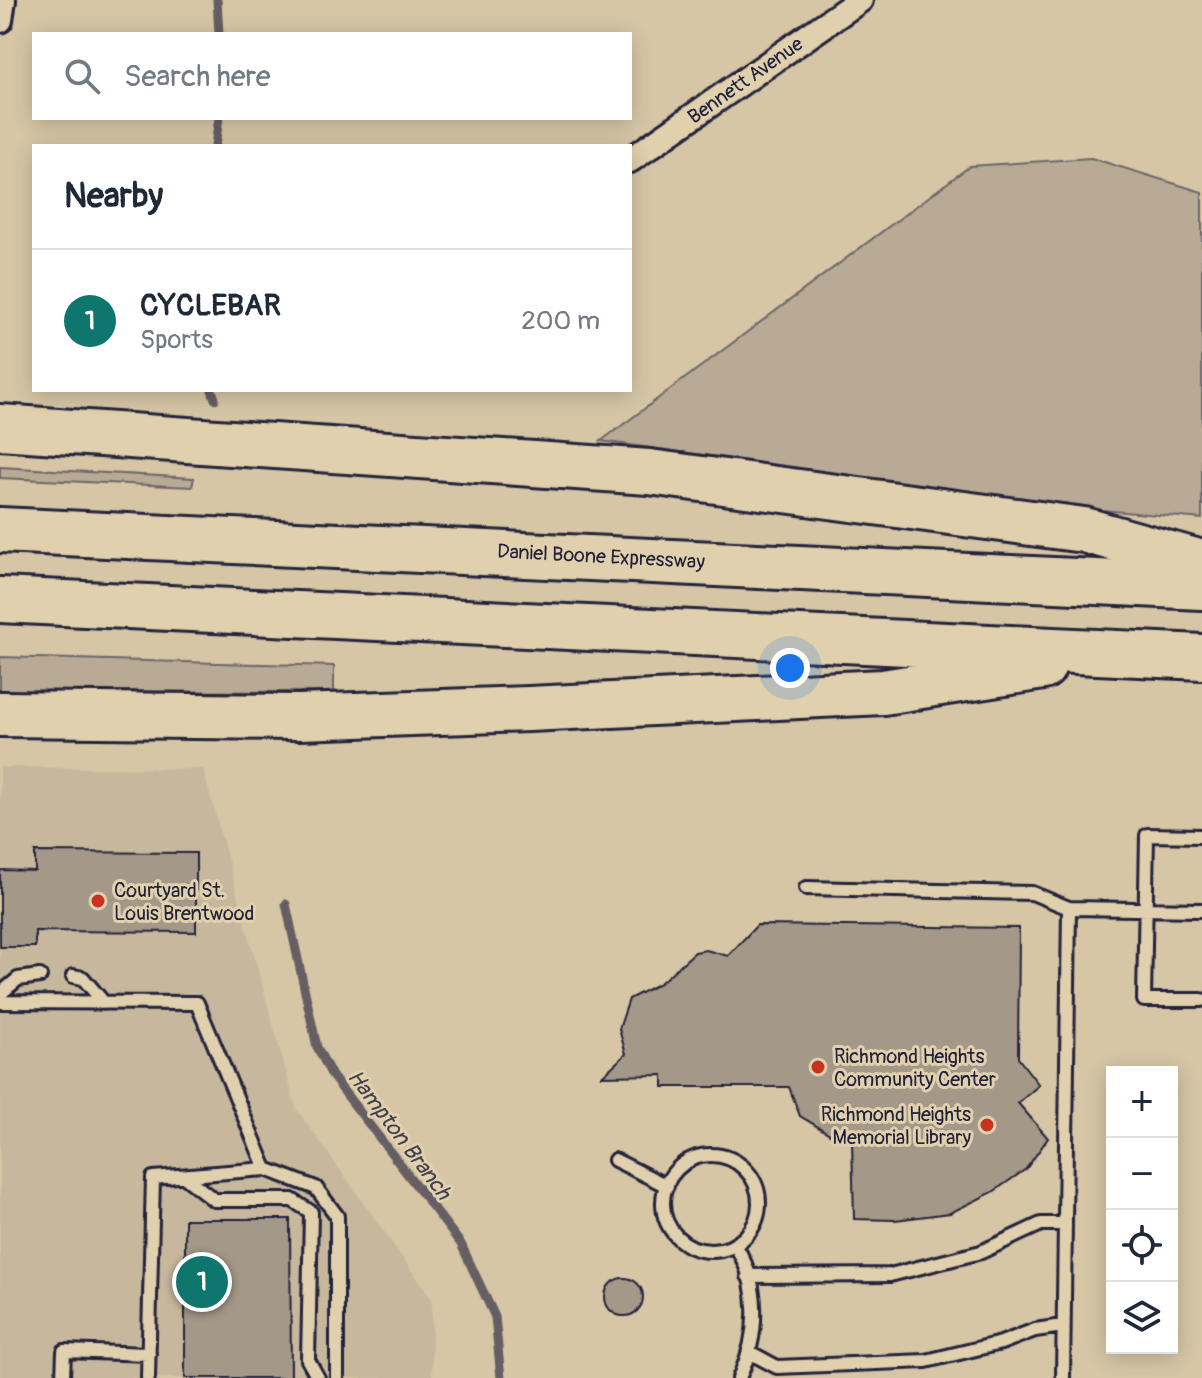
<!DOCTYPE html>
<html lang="en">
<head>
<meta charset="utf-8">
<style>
  :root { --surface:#fff; --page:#f2f2f3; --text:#1f2937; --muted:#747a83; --line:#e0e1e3; --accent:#0f766e }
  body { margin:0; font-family:Pangolin,sans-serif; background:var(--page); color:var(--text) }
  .controls { position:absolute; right:24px; bottom:24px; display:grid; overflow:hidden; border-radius:0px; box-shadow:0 4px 20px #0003 }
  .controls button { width:72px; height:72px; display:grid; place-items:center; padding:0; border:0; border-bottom:2px solid var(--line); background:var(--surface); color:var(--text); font:40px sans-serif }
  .you { position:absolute; left:790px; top:668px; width:28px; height:28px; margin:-20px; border:6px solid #fff; border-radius:50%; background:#1a73e8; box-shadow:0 0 0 12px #1a73e833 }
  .badge { display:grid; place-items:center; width:52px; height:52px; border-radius:50%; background:var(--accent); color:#fff; font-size:26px; font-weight:700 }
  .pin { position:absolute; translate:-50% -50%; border:4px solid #fff; box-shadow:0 2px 8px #0006 }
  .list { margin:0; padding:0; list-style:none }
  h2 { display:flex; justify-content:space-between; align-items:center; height:104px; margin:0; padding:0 32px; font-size:34px }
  h2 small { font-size:26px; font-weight:400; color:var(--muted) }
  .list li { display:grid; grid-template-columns:52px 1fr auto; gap:24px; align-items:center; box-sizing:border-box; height:144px; padding:0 32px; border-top:2px solid var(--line) }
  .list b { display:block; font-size:30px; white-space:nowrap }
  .list p { margin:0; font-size:26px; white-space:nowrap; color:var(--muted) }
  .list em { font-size:26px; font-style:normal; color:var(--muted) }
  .icon { flex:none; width:44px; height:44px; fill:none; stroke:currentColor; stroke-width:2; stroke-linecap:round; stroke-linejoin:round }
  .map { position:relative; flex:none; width:1202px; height:1378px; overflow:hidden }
  .search { position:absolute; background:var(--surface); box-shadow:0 4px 20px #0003; left:32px; top:32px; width:600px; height:88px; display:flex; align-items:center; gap:20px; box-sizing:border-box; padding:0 28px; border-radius:0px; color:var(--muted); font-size:30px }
  .panel { position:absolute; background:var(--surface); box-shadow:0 4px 20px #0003; left:32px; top:144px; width:600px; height:248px; border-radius:0px }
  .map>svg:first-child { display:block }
  .built { fill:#c7b89d }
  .green { fill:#b8aa94; stroke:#6d6668; stroke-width:2 }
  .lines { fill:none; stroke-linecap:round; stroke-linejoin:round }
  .stream { stroke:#655f63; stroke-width:9 }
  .building { fill:#a49888; stroke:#22223b; stroke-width:2 }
  .lane-casing { stroke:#22223b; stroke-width:18 }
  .street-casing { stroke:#22223b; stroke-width:30 }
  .highway-casing { stroke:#22223b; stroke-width:50 }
  .lane { stroke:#e1d0ad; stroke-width:12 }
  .street { stroke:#e1d0ad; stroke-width:24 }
  .highway { stroke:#e1d0ad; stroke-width:44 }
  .poi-dot { fill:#c8321e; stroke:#e1d0ad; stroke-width:3 }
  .labels { text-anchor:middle; stroke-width:6; stroke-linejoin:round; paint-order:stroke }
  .street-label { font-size:20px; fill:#22223b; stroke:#e1d0ad }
  .poi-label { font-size:20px; fill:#22223b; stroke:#e1d0ad; text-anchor:start }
  .water-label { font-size:22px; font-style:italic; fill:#43404f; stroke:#e1d0ad }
</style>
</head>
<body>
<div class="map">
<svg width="1202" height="1378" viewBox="0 0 1202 1378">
  <rect width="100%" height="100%" fill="#d6c6a6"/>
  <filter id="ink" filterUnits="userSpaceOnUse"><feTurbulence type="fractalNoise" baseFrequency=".0125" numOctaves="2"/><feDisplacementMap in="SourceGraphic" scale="16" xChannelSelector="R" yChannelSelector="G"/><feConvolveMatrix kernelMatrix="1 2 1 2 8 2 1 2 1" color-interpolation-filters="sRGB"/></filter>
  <g filter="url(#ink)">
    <path class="built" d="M0,767L203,769L296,1108L432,1299V1378H0Z"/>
    <path class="green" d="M1091,158L1202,192V519L1091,509L601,441L970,166Z
      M0,467L194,478L192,487L0,478Z
      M0,657L334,666V692L0,691Z"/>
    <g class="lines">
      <path class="stream" d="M217,0L219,34
        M215,146L219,118
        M212,390L215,399
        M286,904L317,1047L332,1076L461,1244L495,1317L501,1378"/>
    </g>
    <path class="building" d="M35,852L196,853V932L35,931V947H0V870L35,871Z
      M757,925L1019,928L1018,1058L1039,1085L1018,1103L1048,1138L1026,1169L993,1192L950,1213L895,1220L854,1219L852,1140L830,1134L800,1116L789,1087H663V1075L602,1076L626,1054L619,1029L629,999L660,983L695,952L706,950L728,956Z
      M185,1219H290L291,1378H185Z
      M605 1297a19 19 0 1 1 38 0a19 19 0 1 1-38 0Z"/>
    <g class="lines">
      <g class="lane-casing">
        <path id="lane" d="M1202,836L1147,835L1144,1000H1202
          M806,888L1032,893L1069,908L1202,910
          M73,976L83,978L104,1003
          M0,994L18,979L40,976
          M0,1002L197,1003L266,1169L153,1178L148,1378
          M663 1203a48 48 0 1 1 96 0a48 48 0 1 1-96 0Z
          M615,1160L667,1186
          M266,1169L316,1188L337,1216V1378
          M185,1177L214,1200H292L311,1212L308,1360L318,1378
          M735,1245C761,1285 759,1336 739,1378
          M748,1276L890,1275L981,1252L1041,1224H1064
          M751,1353L777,1367L926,1361L1001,1343L1035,1330L1063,1326
          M63,1378L64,1351L149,1354
          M1063,1378L1069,908"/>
      </g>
      <g class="street-casing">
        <path id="street" d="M0,20L3,0
          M630,160L860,0"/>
      </g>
      <g class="highway-casing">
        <path id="highway" d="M0,427L649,472L1084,530L1202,563
          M0,530L1202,587
          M0,600L1202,657
          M0,714L299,717L529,709L883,692L1043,667"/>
      </g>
      <use href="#lane" class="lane"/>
      <use href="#street" class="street"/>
      <use href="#highway" class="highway"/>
    </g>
  </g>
  <g class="poi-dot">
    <circle cx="98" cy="901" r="8"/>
    <circle cx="818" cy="1067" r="8"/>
    <circle cx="987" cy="1125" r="8"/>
  </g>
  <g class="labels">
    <g class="street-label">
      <text transform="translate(745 80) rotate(-35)" y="7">Bennett Avenue</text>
      <text transform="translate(601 556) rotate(3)" y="7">Daniel Boone Expressway</text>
    </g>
    <g class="poi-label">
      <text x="114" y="897">Courtyard St.<tspan x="114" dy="23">Louis Brentwood</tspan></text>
      <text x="834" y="1063">Richmond Heights<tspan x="834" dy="23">Community Center</tspan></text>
      <text x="971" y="1121" text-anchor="end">Richmond Heights<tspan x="971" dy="23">Memorial Library</tspan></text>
    </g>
    <g class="water-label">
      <text transform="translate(400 1134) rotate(53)" y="8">Hampton Branch</text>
    </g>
  </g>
</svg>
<div class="controls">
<button>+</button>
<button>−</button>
<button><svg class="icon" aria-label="locate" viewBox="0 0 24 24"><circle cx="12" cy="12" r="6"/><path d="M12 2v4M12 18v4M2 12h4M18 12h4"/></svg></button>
<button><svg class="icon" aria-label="layers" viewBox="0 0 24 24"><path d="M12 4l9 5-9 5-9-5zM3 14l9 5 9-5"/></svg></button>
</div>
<div class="you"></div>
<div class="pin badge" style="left:202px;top:1282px">1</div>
<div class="search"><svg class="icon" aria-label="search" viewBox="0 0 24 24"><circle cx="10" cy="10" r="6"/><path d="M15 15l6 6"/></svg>Search here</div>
<section class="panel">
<h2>Nearby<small></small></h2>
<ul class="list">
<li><span class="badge">1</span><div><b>CYCLEBAR</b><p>Sports</p></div><em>200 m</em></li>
</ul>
</section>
</div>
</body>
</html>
